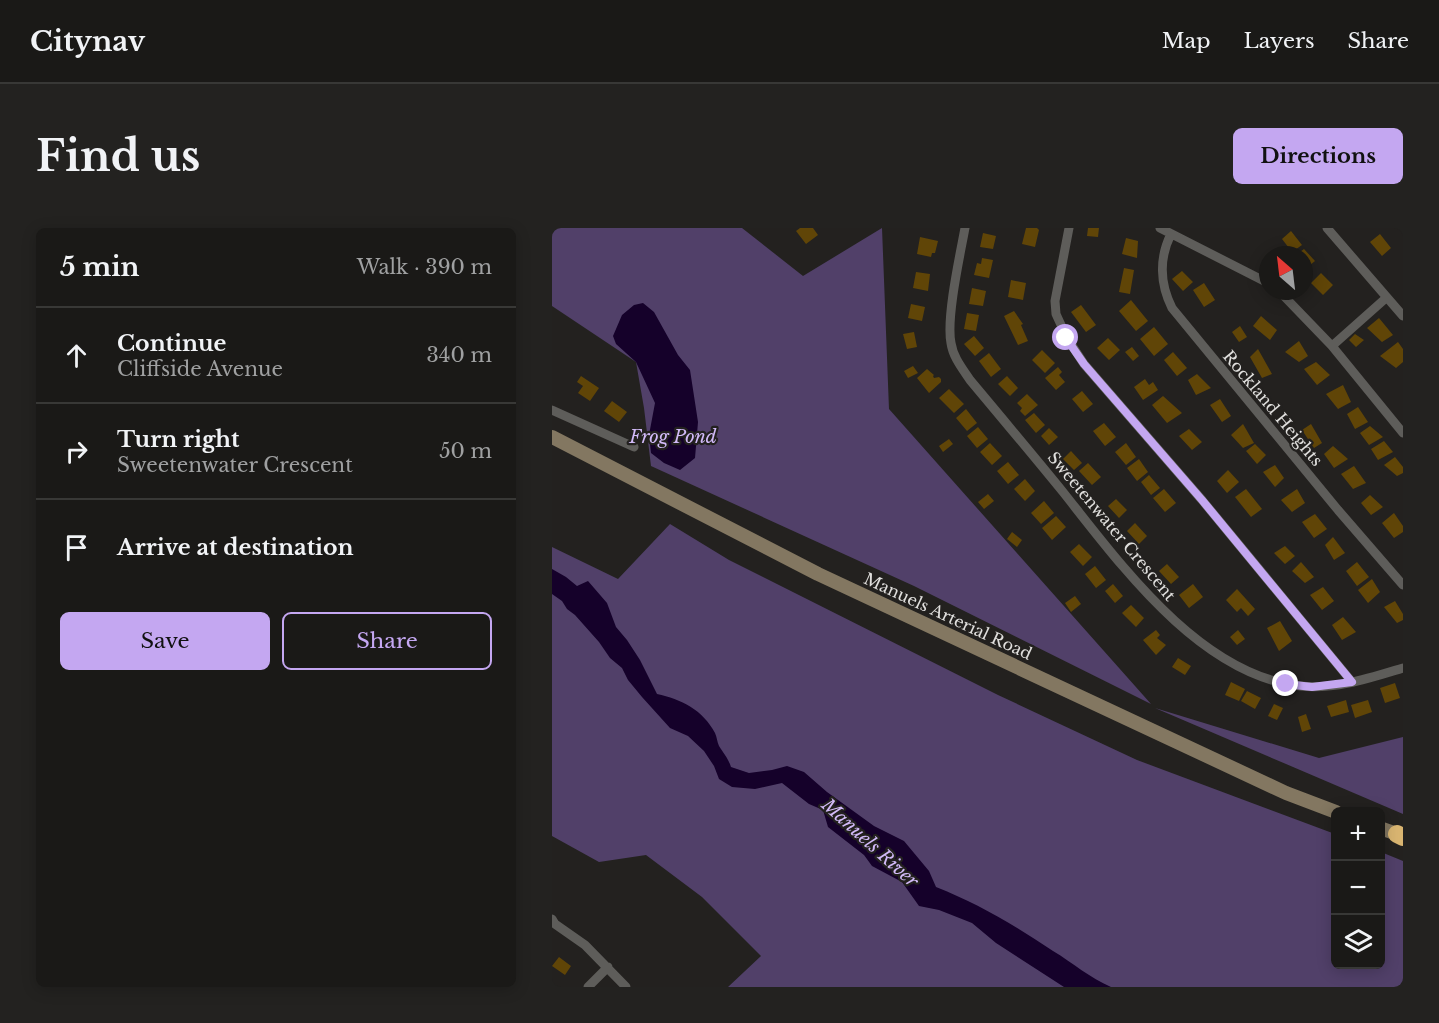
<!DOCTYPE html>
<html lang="en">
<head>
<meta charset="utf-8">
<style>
  :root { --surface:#1a1917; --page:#232220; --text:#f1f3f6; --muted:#9fa0a1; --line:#383836; --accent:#c4a7f1 }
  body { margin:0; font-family:"Libre Baskerville",serif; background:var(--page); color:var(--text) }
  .controls { position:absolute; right:18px; bottom:18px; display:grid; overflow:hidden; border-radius:9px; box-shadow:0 3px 15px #0003 }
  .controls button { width:54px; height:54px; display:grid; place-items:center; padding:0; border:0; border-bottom:2px solid var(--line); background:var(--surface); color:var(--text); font:30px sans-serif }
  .compass { position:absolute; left:707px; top:18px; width:54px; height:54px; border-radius:50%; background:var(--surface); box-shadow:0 3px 15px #0003; rotate:332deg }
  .stop { position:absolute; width:18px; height:18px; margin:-14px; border:4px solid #c4a7f1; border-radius:50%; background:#fff }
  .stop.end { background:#c4a7f1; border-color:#fff; box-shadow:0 2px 6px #0008 }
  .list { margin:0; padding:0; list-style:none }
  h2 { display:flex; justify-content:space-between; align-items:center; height:78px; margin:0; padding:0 24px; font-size:26px }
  h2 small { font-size:20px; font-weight:400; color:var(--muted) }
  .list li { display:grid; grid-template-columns:39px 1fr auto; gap:18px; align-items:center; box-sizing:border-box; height:96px; padding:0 24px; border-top:2px solid var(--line) }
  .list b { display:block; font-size:22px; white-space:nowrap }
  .list p { margin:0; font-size:20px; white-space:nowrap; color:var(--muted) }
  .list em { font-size:20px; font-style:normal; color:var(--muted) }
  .actions { display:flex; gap:12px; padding:18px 24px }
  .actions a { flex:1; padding:14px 0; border:2px solid var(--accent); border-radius:9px; text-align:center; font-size:21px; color:var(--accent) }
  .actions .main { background:var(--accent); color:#111 }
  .icon { flex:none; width:33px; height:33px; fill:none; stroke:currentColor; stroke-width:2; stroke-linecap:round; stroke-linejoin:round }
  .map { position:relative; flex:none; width:851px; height:759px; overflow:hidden; border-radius:9px }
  header { display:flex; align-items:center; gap:36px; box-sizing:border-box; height:84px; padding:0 30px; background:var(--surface); border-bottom:2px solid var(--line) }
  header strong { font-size:28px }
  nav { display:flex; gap:33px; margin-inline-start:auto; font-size:21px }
  .intro { display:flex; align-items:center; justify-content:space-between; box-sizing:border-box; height:144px; padding:0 36px }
  h1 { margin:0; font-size:42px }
  .button { padding:15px 27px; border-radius:9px; background:var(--accent); color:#111; font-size:21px; font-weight:700 }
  main { display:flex; gap:36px; padding:0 36px }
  aside { flex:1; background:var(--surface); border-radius:9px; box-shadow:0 3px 15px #0003 }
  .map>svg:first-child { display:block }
  .green { fill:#514069 }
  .water { fill:#15012a }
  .building { fill:#604507 }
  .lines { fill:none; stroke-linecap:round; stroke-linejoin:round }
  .minor { stroke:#5e5d5a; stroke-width:9 }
  .secondary { stroke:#837761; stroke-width:14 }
  .motorway { stroke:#d9b571; stroke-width:18 }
  .route { stroke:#c4a7f1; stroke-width:8 }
  .labels { text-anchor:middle; stroke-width:4.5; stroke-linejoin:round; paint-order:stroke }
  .street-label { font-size:16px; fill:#e0dfdd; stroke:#23211f }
  .water-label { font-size:18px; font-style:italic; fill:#d2baf8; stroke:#23211f }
</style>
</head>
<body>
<header>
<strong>Citynav</strong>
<nav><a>Map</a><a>Layers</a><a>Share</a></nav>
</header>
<div class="intro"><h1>Find us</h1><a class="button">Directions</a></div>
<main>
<aside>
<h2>5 min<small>Walk · 390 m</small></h2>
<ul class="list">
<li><svg class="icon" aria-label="ahead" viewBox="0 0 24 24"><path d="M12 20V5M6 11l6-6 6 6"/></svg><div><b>Continue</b><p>Cliffside Avenue</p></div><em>340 m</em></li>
<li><svg class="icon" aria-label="right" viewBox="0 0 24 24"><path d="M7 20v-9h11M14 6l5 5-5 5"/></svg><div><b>Turn right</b><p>Sweetenwater Crescent</p></div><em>50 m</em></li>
<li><svg class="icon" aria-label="arrive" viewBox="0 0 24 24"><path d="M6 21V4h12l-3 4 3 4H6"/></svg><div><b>Arrive at destination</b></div></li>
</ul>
<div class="actions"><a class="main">Save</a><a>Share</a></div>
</aside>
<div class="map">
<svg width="851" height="759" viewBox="0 0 851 759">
  <rect width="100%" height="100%" fill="#23211f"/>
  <path class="green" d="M0,0H190L251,48L330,0L337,181L599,476L362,358L99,238L92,180L84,134L0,78Z
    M118,296L177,332L446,467L585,532L783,606L784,736H828L829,624L851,633V759H176L209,728L150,669L94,627L47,634L0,608V319L66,351Z
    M603,480L767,530L851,509V586Z"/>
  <path class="water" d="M91,75L102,84L126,127L138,142L146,194L143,230L128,242L112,235L99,225L97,207L103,175L84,134L64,116L61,108L70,87L82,77Z
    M0,341L14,349L25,358L36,353L55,375L64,399L75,412L88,432L105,466C129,471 151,482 163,505C165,509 165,514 167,518C172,526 176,530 179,539L197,545L220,542L235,538L252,544L275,564L322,598L352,613L377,643L384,659C425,675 464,698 501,723C521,735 538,750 559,759H512L444,715L420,695L387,682L367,678L350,654L320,638L312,627L276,599L271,582L257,576L230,555L203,561L180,559L167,551L162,538L152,523L136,508L118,500L90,469L76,452L70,440L58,430L47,414L23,387L15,381L10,373L0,366Z"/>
  <path class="building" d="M248,0H261L266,7L254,16L244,3Z
    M474,0H485L487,2L483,19L470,16Z
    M536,0H547L546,9L535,8Z
    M739,3L750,17L740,24L730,11Z
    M431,5L444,8L441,21L428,19Z
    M828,6L839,20L830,28L818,14Z
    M368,9L386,13L383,25H380L379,29L365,26Z
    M574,10L586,13L585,30L570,26Z
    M752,21L763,33L752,42V27H744Z
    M430,30L441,32L437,50L422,47L425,35L429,36Z
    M572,40L582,42L578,66L567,64Z
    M630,43L641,54L631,63L620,51Z
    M364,44L378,46L376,63L361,60Z
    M769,45L781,57L771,67L759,55Z
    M459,52L474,55L471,72L456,69Z
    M652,55L663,72L652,79L641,62Z
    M420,60L434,63L431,78L417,76Z
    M579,72L596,93L584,103L567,83Z
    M359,76L373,79L370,93L356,90Z
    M529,77L544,97L534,104L519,84Z
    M462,83L471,96L469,97L476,113L466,117L452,88Z
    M415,85L427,87L424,103L412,101Z
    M709,88L725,102L718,112L701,98Z
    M827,90L841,107L830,114L815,100Z
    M688,98L695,109L687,114L680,104Z
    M602,99L616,116L602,128L588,111Z
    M362,104L365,119L355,121L351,106Z
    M803,106L812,112L804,119L797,112Z
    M422,108L432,120L423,128L412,116Z
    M556,110L568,122L557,132L545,120Z
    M747,113L756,128L747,134L733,124Z
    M846,114L851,121V134L844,140L828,128Z
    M580,119L587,128L581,133L573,124Z
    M706,121L720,146L710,150L698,129Z
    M490,122L503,135L493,145L480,132Z
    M621,124L635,140L625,148L612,132Z
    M437,125L449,141L439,149L427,133Z
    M764,134L778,147L765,157L752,141Z
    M361,138L366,145L356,150L352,143Z
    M506,139L510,144L507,147L513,154L504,162L493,150Z
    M375,141L382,147L381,148L382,150L387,149L389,151V154L377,165L365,150Z
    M645,146L659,160L644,167L636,152Z
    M29,148L47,160L38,173L26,165L31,158L25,154Z
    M455,148L466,160L458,168L446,156Z
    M593,151L597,157L601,154L606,162L591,172L582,159Z
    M791,157L799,174L786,181L774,166Z
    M397,161L412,176L402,185L387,170Z
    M530,163L541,176L531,184L520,171Z
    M475,166L486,177L473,188L468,183L470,180L465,175Z
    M611,168L630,185L615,195L600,177Z
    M668,171L679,188L670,194L658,177Z
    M60,173L75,184L67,194L52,183Z
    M806,179L816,194L803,201L795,186Z
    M414,181L425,195L415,203L404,190Z
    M482,185L493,197L484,205L473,192Z
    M552,195L564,209L553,218L541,203Z
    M691,196L702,215L691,220L679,207Z
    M759,196L770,215L762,220L750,202Z
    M818,198L831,209L817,217L808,205Z
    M426,199L436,211L425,220L415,208Z
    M497,200L506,209L497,217L489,208Z
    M637,201L650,214L640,222L627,208Z
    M397,211L401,216L391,224L387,218Z
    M832,213L841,224L826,232L819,221Z
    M438,215L450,228L440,237L428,224Z
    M574,215L584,229L574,237L563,224Z
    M703,216L714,227L705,236L694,223Z
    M781,218L796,231L782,240L772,226Z
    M519,223L530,235L522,242L511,231Z
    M843,229L851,239V245L845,248L832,237Z
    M587,231L596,244L585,253L575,240Z
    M456,234L467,247L456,256L445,243Z
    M536,235L549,249L540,257L527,243Z
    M723,237L732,250L723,259L711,244Z
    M802,238L814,255L801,261L789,246Z
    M676,242L687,254L675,265L665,253Z
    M597,247L608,260L599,267L589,254Z
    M473,251L483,263L473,273L462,261Z
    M612,261L624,275L613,284L601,270Z
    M694,261L710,281L699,289L683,269Z
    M745,261L753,275L740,284L729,272Z
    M436,266L442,273L432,281L426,274Z
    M818,267L831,279L819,287L809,275Z
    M564,271L575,282L567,290L556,278Z
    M492,273L502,285L489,296L479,285Z
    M842,285L851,298V304L842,310L830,295Z
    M763,286L775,301L762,310L750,294Z
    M504,288L514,299L500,312L490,300Z
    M583,295L595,308L587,316L575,303Z
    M460,304L470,312L465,319L455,311Z
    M781,309L793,325L782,332L773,317Z
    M527,316L540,329L531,338L518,324Z
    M733,318L743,328L733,336L722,325Z
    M749,334L762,349L753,355L740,343Z
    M805,334L817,349L805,358L794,343Z
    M615,336L627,349L619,356L607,343Z
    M543,338L554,352L544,360L533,346Z
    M820,351L828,364L816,375L806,362Z
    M561,356L571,368L563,375L553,363Z
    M641,356L651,369L637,380L627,367Z
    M771,359L782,373L770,382L758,367Z
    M685,361L703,381L696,388L689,380L685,384L674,372Z
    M523,368L529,376L519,384L513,375Z
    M843,373L851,386V392L845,395L832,379Z
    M579,377L592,390L584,399L570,385Z
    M791,389L804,404L790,412L780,397Z
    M728,393L740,413L727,423L715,400Z
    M604,402L608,407L605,410L614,417L604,427L591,412Z
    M686,402L693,411L685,417L678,409Z
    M626,430L639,438L633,447L620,439Z
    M679,454L693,461L687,473L673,467Z
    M843,455L848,470L833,475L828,460Z
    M695,463L709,470L703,481L689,473Z
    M794,472L797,484L779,489L775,478Z
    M816,472L820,484L803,490L799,477Z
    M722,476L731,480L725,492L716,488Z
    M754,486L759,501L750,504L746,489Z
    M7,729L19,738L13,747L0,738Z"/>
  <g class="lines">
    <path class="minor" d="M413,0C408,27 394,90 399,115C401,129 410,140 418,152C449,189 480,226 511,264C569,337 648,447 748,458C783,462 818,450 851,440
      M517,0L503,73L504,86L515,110L532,136L650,272L800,454
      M608,0L716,55
      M775,0L851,88
      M619,6C607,30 608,56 620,80L786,282L851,357
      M727,63L780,118L851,205
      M780,118L834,70
      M0,182L82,219
      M0,691L3,696L33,717L74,759
      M36,759L56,739"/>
    <path class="secondary" d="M0,209L266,346L734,565L784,584
      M828,600L845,606"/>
    <path class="motorway" d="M845,606L851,609"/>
  </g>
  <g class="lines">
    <path class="route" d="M514,110L532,136L650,272L800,454L760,459L734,456"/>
  </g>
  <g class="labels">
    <g class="street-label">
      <text transform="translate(721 180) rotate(50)" y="6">Rockland Heights</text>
      <text transform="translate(560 298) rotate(50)" y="6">Sweetenwater Crescent</text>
      <text transform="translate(396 388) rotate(25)" y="6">Manuels Arterial Road</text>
    </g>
    <g class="water-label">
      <text x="121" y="215">Frog Pond</text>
      <text transform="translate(318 615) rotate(42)" y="6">Manuels River</text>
    </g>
  </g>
</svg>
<div class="controls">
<button>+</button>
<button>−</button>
<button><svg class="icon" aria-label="layers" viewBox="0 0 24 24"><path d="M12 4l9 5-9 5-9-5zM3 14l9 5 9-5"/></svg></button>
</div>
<svg class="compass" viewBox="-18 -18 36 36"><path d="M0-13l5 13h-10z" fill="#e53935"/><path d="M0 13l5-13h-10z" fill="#9fa0a1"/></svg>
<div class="stop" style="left:514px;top:110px"></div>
<div class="stop end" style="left:734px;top:456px"></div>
</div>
</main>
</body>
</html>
